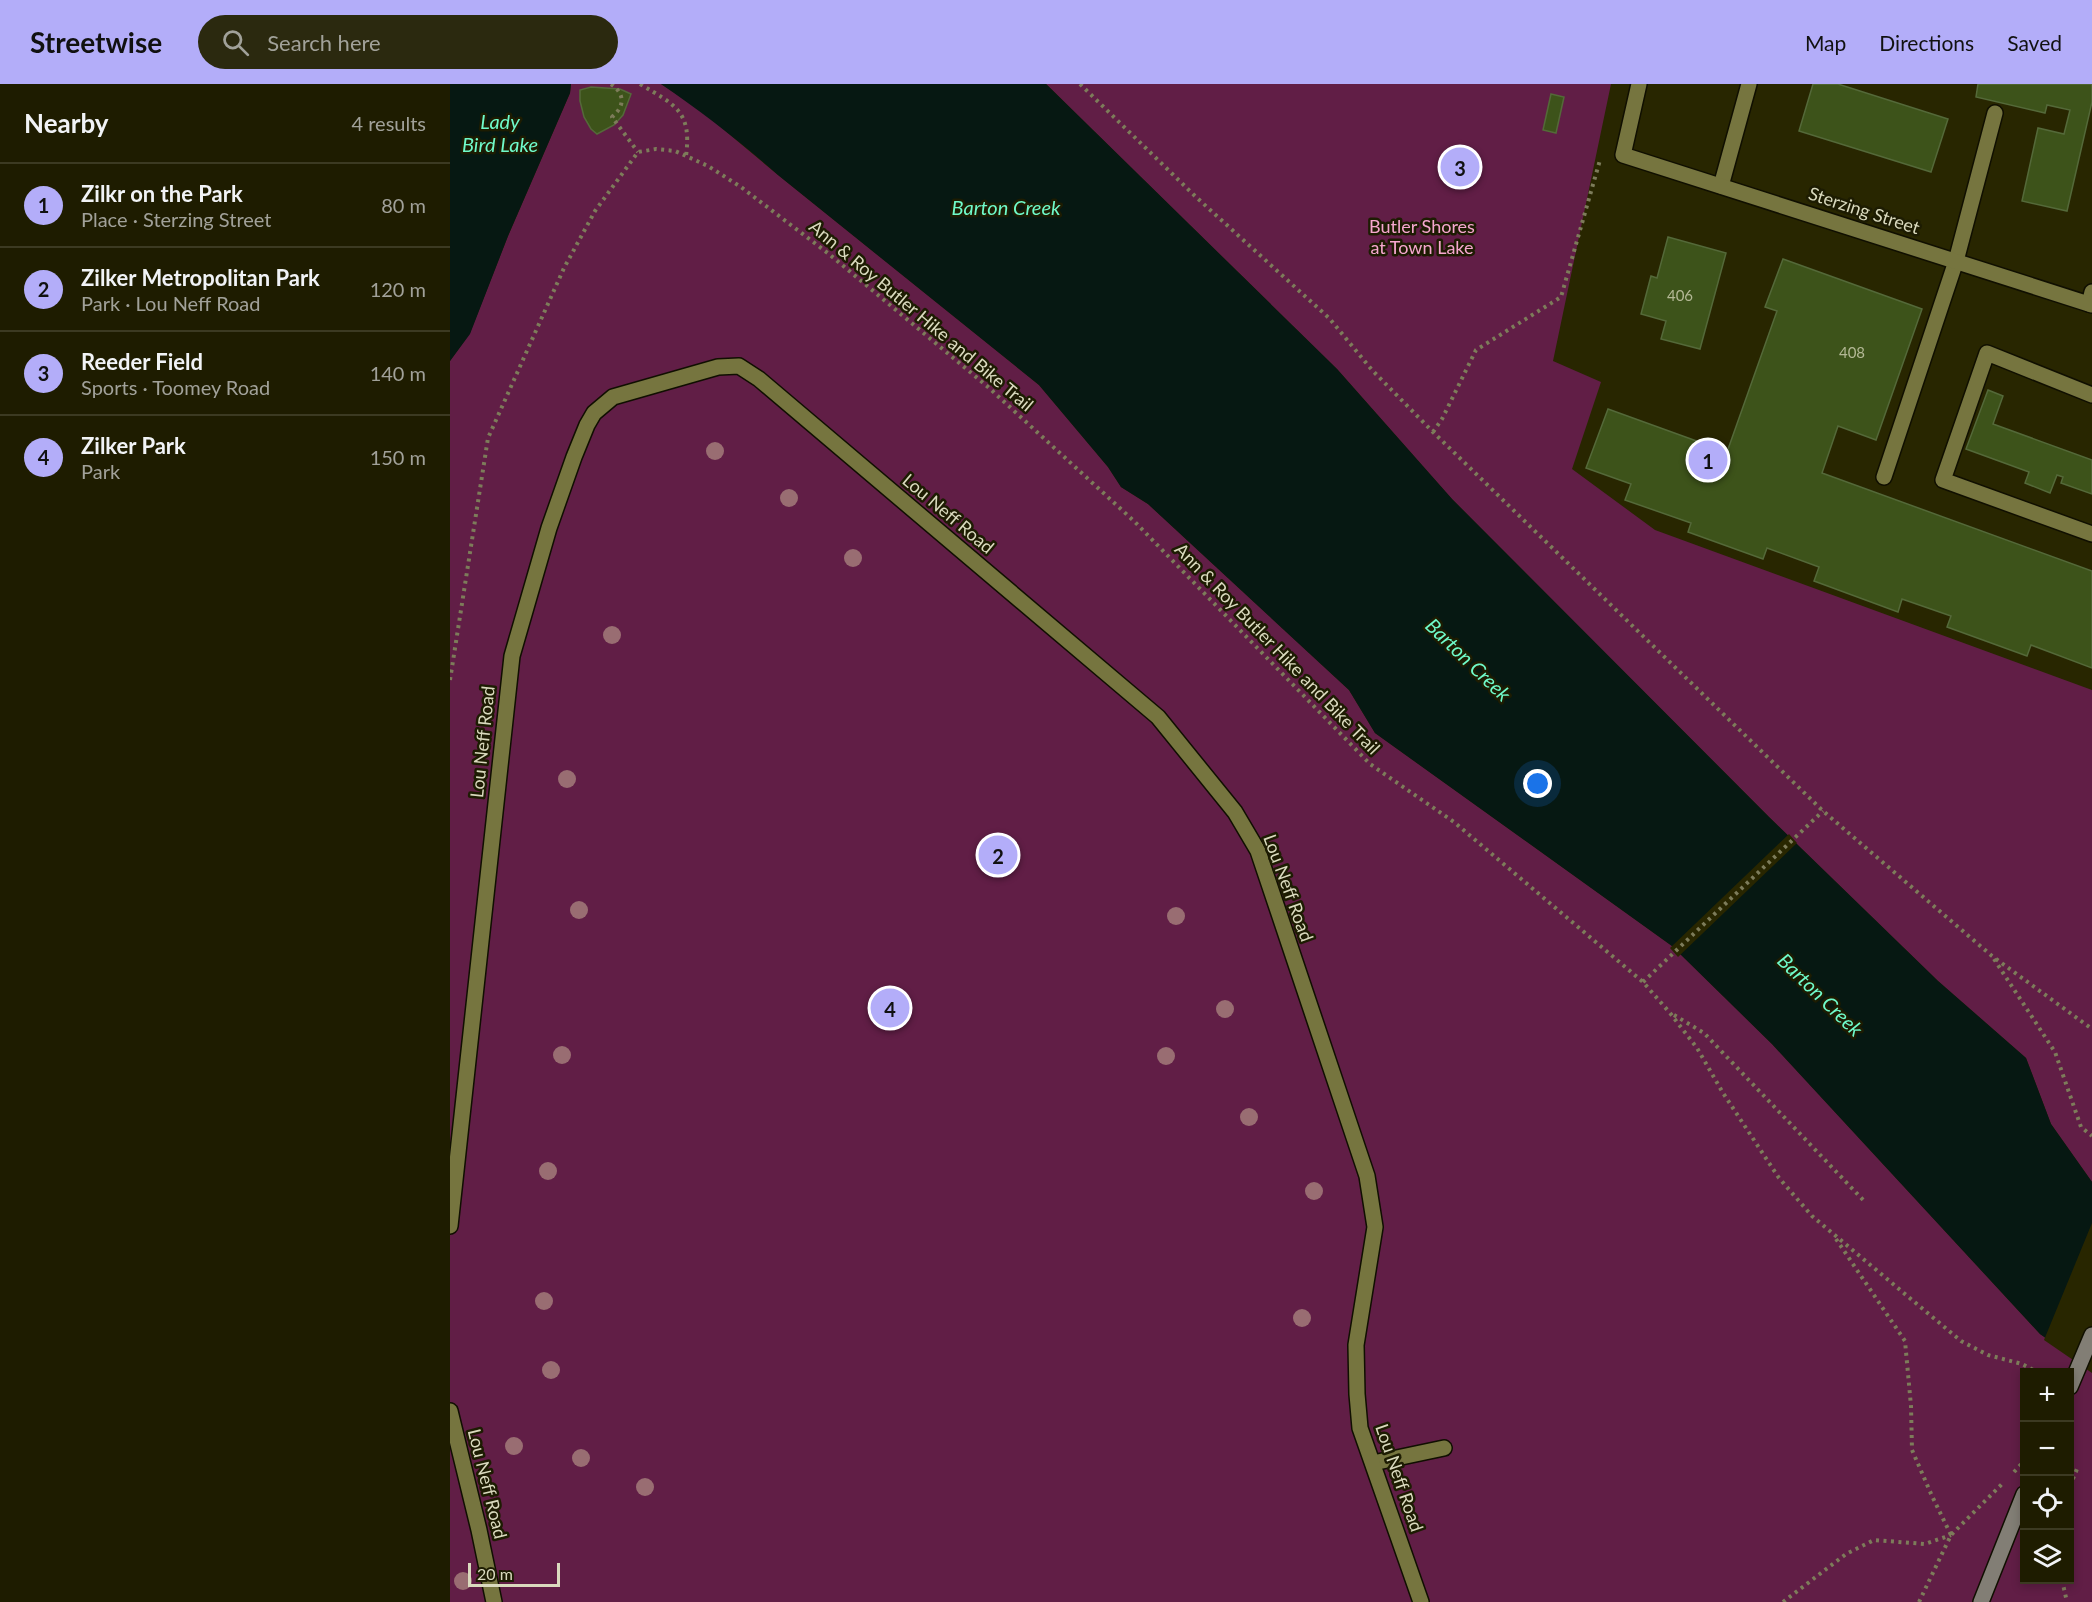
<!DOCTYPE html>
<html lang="en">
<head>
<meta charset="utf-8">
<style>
  :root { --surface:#1e1c00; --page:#2b290f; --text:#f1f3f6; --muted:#a1a199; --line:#3c3a22; --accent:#b3adf9 }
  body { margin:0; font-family:Lato,sans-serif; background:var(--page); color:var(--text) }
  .controls { position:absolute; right:18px; bottom:18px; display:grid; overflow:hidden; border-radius:0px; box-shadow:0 3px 9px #0003 }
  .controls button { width:54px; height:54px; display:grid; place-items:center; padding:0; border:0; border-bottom:2px solid var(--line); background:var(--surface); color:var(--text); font:30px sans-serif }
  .scale { position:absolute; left:18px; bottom:15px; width:92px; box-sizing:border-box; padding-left:6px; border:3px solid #dadabe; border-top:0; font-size:16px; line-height:21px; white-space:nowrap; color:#dadabe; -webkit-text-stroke:4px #1d1c02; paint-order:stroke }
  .you { position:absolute; left:1088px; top:700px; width:21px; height:21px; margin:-15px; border:4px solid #fff; border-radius:50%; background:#1a73e8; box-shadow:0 0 0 9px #1a73e833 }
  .badge { display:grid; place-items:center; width:39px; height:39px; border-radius:50%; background:var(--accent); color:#111; font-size:20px; font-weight:700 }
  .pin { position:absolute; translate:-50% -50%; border:3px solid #fff; box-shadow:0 2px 6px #0006 }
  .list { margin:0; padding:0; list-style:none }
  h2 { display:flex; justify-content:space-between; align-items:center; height:78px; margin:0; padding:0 24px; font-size:26px }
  h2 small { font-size:20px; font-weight:400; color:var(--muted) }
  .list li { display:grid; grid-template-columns:39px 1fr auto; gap:18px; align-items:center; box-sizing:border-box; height:84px; padding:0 24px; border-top:2px solid var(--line) }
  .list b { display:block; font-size:22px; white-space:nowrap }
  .list p { margin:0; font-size:20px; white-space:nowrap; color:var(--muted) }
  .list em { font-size:20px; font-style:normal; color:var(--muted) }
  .icon { flex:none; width:33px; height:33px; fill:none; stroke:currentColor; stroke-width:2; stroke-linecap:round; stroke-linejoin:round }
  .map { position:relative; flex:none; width:1642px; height:1518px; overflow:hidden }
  header { display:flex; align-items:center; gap:36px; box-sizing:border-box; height:84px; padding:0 30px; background:var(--accent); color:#111 }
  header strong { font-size:28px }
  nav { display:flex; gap:33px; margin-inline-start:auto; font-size:21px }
  .search { width:420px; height:54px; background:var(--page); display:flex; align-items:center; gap:15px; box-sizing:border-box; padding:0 21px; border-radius:33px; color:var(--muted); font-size:22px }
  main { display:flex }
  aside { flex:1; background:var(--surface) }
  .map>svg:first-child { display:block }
  .green { fill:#611e46; fill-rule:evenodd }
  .water { fill:#061812 }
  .pier { fill:#282600 }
  .building { fill:#3d531a; stroke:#546939; stroke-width:1.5 }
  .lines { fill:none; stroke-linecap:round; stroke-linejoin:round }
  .service-casing { stroke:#100f00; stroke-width:18 }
  .minor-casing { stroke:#100f00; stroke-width:18 }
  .secondary-casing { stroke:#100f00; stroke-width:18 }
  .path { stroke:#7d7c5a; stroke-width:4; stroke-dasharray:3 4.5; stroke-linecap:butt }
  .service { stroke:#76753f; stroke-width:15 }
  .minor { stroke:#76753f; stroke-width:15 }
  .secondary { stroke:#827e75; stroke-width:15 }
  .tree { fill:#996d72 }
  .labels { text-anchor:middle; stroke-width:5; stroke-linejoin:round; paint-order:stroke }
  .number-label { font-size:15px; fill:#b3b895 }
  .street-label { font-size:18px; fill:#dadabe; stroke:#1d1c02 }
  .park-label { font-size:18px; fill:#f6a7cf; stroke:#1d1c02 }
  .water-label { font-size:20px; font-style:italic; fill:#6ffaca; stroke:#1d1c02 }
</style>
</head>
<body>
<header>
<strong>Streetwise</strong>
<div class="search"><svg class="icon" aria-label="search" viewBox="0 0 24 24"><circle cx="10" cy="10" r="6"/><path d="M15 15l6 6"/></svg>Search here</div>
<nav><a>Map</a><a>Directions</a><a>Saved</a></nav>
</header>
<main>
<aside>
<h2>Nearby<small>4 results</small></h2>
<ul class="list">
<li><span class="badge">1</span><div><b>Zilkr on the Park</b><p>Place · Sterzing Street</p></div><em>80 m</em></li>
<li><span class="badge">2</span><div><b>Zilker Metropolitan Park</b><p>Park · Lou Neff Road</p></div><em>120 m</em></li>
<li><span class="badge">3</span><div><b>Reeder Field</b><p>Sports · Toomey Road</p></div><em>140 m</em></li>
<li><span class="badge">4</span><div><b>Zilker Park</b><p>Park</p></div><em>150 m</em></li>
</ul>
</aside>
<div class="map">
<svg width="1642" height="1518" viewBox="0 0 1642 1518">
  <rect width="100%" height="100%" fill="#282600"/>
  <path class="green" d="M121,0H211L249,25L328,91L589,301L658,383L671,403L698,420L899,606L925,649L1222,862L1322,960L1590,1250L1642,1286V1518H0V277L20,249L58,152L120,9ZM1574,1288H1620V1496H1574Z
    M596,0H1161L1103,277L1151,298L1122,385L1205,446L1642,606V1098L1601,1040L1576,974L1488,897L1319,733L1002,415L887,285Z"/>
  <path class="water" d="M0,0H121L120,9L58,152L20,250L0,277Z
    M211,0H596L887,285L1002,415L1319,733L1488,897L1576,974L1601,1040L1642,1098V1286L1590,1250L1322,960L1222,862L925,649L899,606L698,420L671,403L658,383L589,301L328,91C291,58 252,28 211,0Z"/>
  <path class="pier" d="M1339,750L1347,759L1228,873L1220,864Z
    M1642,1139V1289L1594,1256Z"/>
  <path class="building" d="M1363,0H1388L1498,35L1481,88L1349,47Z
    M1528,0H1642V18L1617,127L1572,117L1588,44L1614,50L1620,26L1597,21L1595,29L1526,13Z
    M141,3L170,5L181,10L173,31L164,41L147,50L141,45L134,33L130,17V6Z
    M1101,10L1114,13L1106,49L1093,46Z
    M1218,153L1276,169L1250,265L1211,255L1216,237L1191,230L1201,192L1207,194Z
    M1333,175L1472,225L1426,356L1388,342L1372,389L1642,487V584L1581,561L1577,572L1497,543L1501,532L1452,515L1448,528L1364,497L1369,483L1317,464L1313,475L1238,448L1241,439L1175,416L1181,400L1136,384L1158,325L1277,368L1327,227L1315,223Z
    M1538,306L1553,312L1543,340L1642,376V410L1611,399L1613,393L1607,391L1600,409L1575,399L1579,388L1516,365Z"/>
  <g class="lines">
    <g class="service-casing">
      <path id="service" d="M1271,102L1299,0
        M1639,220L1642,208
        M1642,311L1537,269L1493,396L1642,450
        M1434,393L1506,177L1545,29
        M923,1379L994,1364"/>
    </g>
    <g class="minor-casing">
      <path id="minor" d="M1189,0L1173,71L1642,221
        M0,1142L62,572L99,444L124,373L137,341L144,329L163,313L268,283L289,282L309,295L708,633L785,728L808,767L917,1092L925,1143L906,1261L907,1310L910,1344L971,1518
        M0,1327L29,1446L44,1518"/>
    </g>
    <g class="secondary-casing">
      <path id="secondary" d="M1620,1303L1642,1251
        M1531,1518L1574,1410"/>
    </g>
    <path class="path" d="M161,0C175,10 175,22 162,33L188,68
      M190,0C225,21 242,27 236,72
      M630,0L746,113L879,234L922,286L983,348L1373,727L1542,872L1642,945
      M983,348L992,335L1026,266L1111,213L1150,76
      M0,596L38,354L114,184L145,127L188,68L206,65L225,67L258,82L291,103L379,170L538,303L685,438L920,680L1004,738L1193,898L1220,929L1247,964L1273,1009L1329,1094L1362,1132L1511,1257L1538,1271L1572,1280L1587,1288
      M1544,875L1605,968L1631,1043L1642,1052
      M1193,898L1373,727
      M1224,931L1254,949L1416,1119
      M1386,1155L1455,1257L1461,1322L1462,1366L1482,1412L1501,1451
      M1564,1388L1574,1377
      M1620,1402L1627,1385
      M1612,1496L1617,1518
      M1333,1518L1396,1470L1424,1456L1475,1460L1501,1451
      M1469,1518L1501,1451L1552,1400"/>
    <use href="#service" class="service"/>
    <use href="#minor" class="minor"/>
    <use href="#secondary" class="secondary"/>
  </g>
  <g class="tree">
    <circle cx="265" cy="367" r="9"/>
    <circle cx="339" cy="414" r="9"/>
    <circle cx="403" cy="474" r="9"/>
    <circle cx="162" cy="551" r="9"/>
    <circle cx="117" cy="695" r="9"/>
    <circle cx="129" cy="826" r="9"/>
    <circle cx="726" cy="832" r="9"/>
    <circle cx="775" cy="925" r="9"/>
    <circle cx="112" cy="971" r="9"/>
    <circle cx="716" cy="972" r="9"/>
    <circle cx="799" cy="1033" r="9"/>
    <circle cx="98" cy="1087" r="9"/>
    <circle cx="864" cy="1107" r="9"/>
    <circle cx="94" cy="1217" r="9"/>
    <circle cx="852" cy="1234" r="9"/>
    <circle cx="101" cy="1286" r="9"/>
    <circle cx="64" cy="1362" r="9"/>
    <circle cx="131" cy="1374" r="9"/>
    <circle cx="195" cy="1403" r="9"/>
    <circle cx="13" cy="1497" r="9"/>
  </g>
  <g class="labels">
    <g class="number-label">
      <text x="1230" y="217">406</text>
      <text x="1402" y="274">408</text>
    </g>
    <g class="street-label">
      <text transform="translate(1414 127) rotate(18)" y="6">Sterzing Street</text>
      <text transform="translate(471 232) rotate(40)" y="6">Ann &amp; Roy Butler Hike and Bike Trail</text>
      <text transform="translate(498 430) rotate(40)" y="6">Lou Neff Road</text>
      <text transform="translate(827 565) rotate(46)" y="6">Ann &amp; Roy Butler Hike and Bike Trail</text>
      <text transform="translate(33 658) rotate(-84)" y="6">Lou Neff Road</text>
      <text transform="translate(838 804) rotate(70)" y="6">Lou Neff Road</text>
      <text transform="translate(949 1394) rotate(71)" y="6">Lou Neff Road</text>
      <text transform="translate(37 1400) rotate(76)" y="6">Lou Neff Road</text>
    </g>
    <g class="park-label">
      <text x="972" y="149">Butler Shores<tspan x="972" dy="21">at Town Lake</tspan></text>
    </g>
    <g class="water-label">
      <text x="50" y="45">Lady<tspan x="50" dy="23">Bird Lake</tspan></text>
      <text x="556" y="131">Barton Creek</text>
      <text transform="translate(1018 576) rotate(44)" y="7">Barton Creek</text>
      <text transform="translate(1370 911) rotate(44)" y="7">Barton Creek</text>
    </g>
  </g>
</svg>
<div class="controls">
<button>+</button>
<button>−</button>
<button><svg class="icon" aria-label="locate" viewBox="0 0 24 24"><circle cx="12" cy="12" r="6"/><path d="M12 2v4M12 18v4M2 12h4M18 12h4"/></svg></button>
<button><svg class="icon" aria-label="layers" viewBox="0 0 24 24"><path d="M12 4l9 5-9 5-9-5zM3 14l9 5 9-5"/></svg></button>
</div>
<div class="scale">20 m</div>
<div class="you"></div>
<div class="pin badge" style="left:1258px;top:376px">1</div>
<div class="pin badge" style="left:548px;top:771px">2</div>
<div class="pin badge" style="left:1010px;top:83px">3</div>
<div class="pin badge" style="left:440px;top:924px">4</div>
</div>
</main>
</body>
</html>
